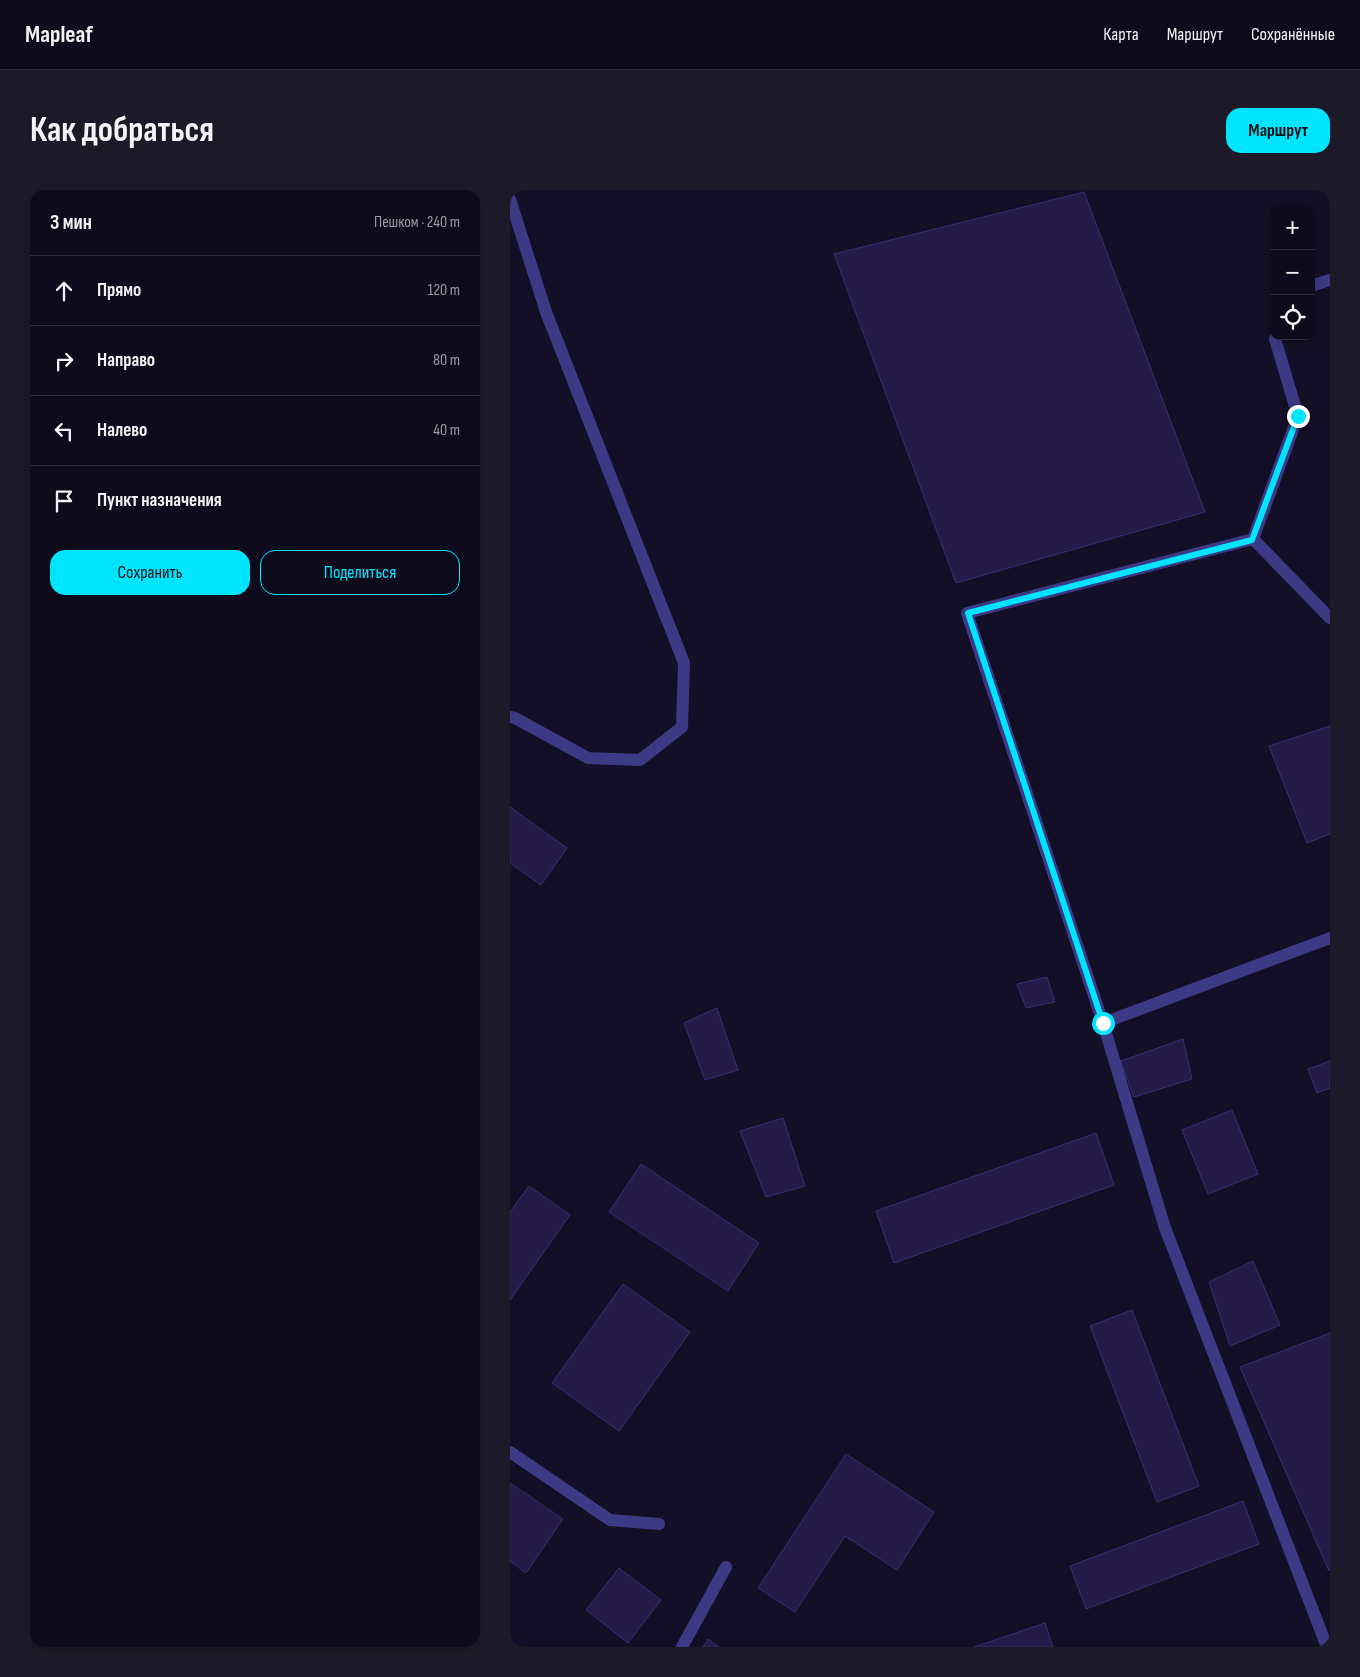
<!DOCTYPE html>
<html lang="ru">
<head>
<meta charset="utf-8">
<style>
  :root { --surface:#0e0b1c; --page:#1c1929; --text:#f1f3f6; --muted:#9b9ba3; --line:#2e2b3b; --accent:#00e5ff }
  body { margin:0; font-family:"Sofia Sans Condensed",sans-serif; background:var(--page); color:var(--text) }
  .controls { position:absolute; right:15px; top:15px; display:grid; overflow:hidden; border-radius:10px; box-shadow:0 2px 12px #0003 }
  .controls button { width:45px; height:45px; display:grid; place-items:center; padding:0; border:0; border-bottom:1px solid var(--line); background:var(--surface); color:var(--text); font:25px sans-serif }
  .stop { position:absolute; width:15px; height:15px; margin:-11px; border:4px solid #00e5ff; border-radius:50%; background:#fff }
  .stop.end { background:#00e5ff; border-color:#fff; box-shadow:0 1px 5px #0008 }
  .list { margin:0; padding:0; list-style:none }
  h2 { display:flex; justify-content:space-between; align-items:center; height:65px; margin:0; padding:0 20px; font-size:21px }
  h2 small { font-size:16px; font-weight:400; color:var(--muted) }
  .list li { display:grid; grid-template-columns:32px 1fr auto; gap:15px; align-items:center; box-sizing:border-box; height:70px; padding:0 20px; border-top:1px solid var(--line) }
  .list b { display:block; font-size:19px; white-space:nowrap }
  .list em { font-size:16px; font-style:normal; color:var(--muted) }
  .actions { display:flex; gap:10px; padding:15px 20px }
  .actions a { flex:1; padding:11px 0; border:1px solid var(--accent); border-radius:15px; text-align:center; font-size:18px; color:var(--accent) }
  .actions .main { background:var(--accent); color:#111 }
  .icon { flex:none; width:28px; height:28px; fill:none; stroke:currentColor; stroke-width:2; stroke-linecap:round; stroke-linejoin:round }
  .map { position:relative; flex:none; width:820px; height:1457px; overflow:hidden; border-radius:15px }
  header { display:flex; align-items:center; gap:30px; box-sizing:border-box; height:70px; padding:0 25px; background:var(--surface); border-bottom:1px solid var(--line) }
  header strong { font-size:24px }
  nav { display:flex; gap:28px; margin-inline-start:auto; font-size:18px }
  .intro { display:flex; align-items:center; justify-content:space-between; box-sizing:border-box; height:120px; padding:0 30px }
  h1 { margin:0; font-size:35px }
  .button { padding:12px 22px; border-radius:15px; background:var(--accent); color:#111; font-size:18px; font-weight:700 }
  main { display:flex; gap:30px; padding:0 30px }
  aside { flex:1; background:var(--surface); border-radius:15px; box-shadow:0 2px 12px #0003 }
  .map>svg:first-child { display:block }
  .building { fill:#241b47; stroke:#3b2d73 }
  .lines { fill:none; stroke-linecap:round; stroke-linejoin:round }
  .service { stroke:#3d3a85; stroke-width:12 }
  .minor { stroke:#3d3a85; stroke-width:12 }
  .route { stroke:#00e5ff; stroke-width:6 }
</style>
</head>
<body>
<header>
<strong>Mapleaf</strong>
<nav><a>Карта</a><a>Маршрут</a><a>Сохранённые</a></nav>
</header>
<div class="intro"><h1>Как добраться</h1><a class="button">Маршрут</a></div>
<main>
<aside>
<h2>3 мин<small>Пешком · 240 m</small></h2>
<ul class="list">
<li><svg class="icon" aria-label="ahead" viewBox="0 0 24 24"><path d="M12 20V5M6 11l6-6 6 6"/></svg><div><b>Прямо</b></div><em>120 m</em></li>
<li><svg class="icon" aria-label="right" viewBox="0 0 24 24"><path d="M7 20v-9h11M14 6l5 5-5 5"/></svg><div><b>Направо</b></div><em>80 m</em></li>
<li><svg class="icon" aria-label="left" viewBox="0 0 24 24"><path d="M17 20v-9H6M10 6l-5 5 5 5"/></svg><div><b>Налево</b></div><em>40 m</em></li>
<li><svg class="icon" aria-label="arrive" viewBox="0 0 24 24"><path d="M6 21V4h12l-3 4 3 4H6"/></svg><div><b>Пункт назначения</b></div></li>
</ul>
<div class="actions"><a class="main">Сохранить</a><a>Поделиться</a></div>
</aside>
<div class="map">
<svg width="820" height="1457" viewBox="0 0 820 1457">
  <rect width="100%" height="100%" fill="#130f26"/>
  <path class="building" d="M574,2L695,322L446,393L324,64Z
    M820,536V644L797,653L759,556Z
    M0,617L57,658L31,695L0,673Z
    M537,787L545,812L516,818L507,794Z
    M207,818L228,880L195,890L174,833Z
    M673,849L682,889L624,907L611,871Z
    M820,871V898L807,903L798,879Z
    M722,920L748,984L698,1004L672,940Z
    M273,928L295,996L256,1007L230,941Z
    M586,943L604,995L384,1073L366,1021Z
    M131,974L249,1053L218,1101L99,1022Z
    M19,996L60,1025L0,1110V1022Z
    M743,1071L770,1135L720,1156L699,1092Z
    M113,1094L180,1142L109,1241L42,1193Z
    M622,1120L689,1296L647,1312L580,1136Z
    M820,1143V1380L819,1381L730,1177Z
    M336,1264L424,1322L387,1380L335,1346L285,1422L248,1398Z
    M0,1293L53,1329L16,1383L0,1371Z
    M733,1311L749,1354L576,1419L560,1376Z
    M109,1378L151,1410L118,1453L76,1420Z
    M535,1433L543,1457H464Z
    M198,1449L209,1457H193Z"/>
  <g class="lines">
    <path class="service" d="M0,9L36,122L174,473L172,537L130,570L78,568L5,528L0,527
      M801,96L820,90
      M767,146L765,149L788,226L743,349L820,428
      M593,833L820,748
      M655,1038L593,833L457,423L743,349
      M0,1262L100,1330L149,1334
      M172,1457L216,1377"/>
    <path class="minor" d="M655,1038L817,1457"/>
  </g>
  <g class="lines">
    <path class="route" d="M593,833L458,423L742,350L788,226"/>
  </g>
</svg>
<div class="controls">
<button>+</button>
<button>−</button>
<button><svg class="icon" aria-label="locate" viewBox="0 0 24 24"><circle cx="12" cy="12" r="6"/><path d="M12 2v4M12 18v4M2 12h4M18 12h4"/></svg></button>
</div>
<div class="stop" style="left:593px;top:833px"></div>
<div class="stop end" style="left:788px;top:226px"></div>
</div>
</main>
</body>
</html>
